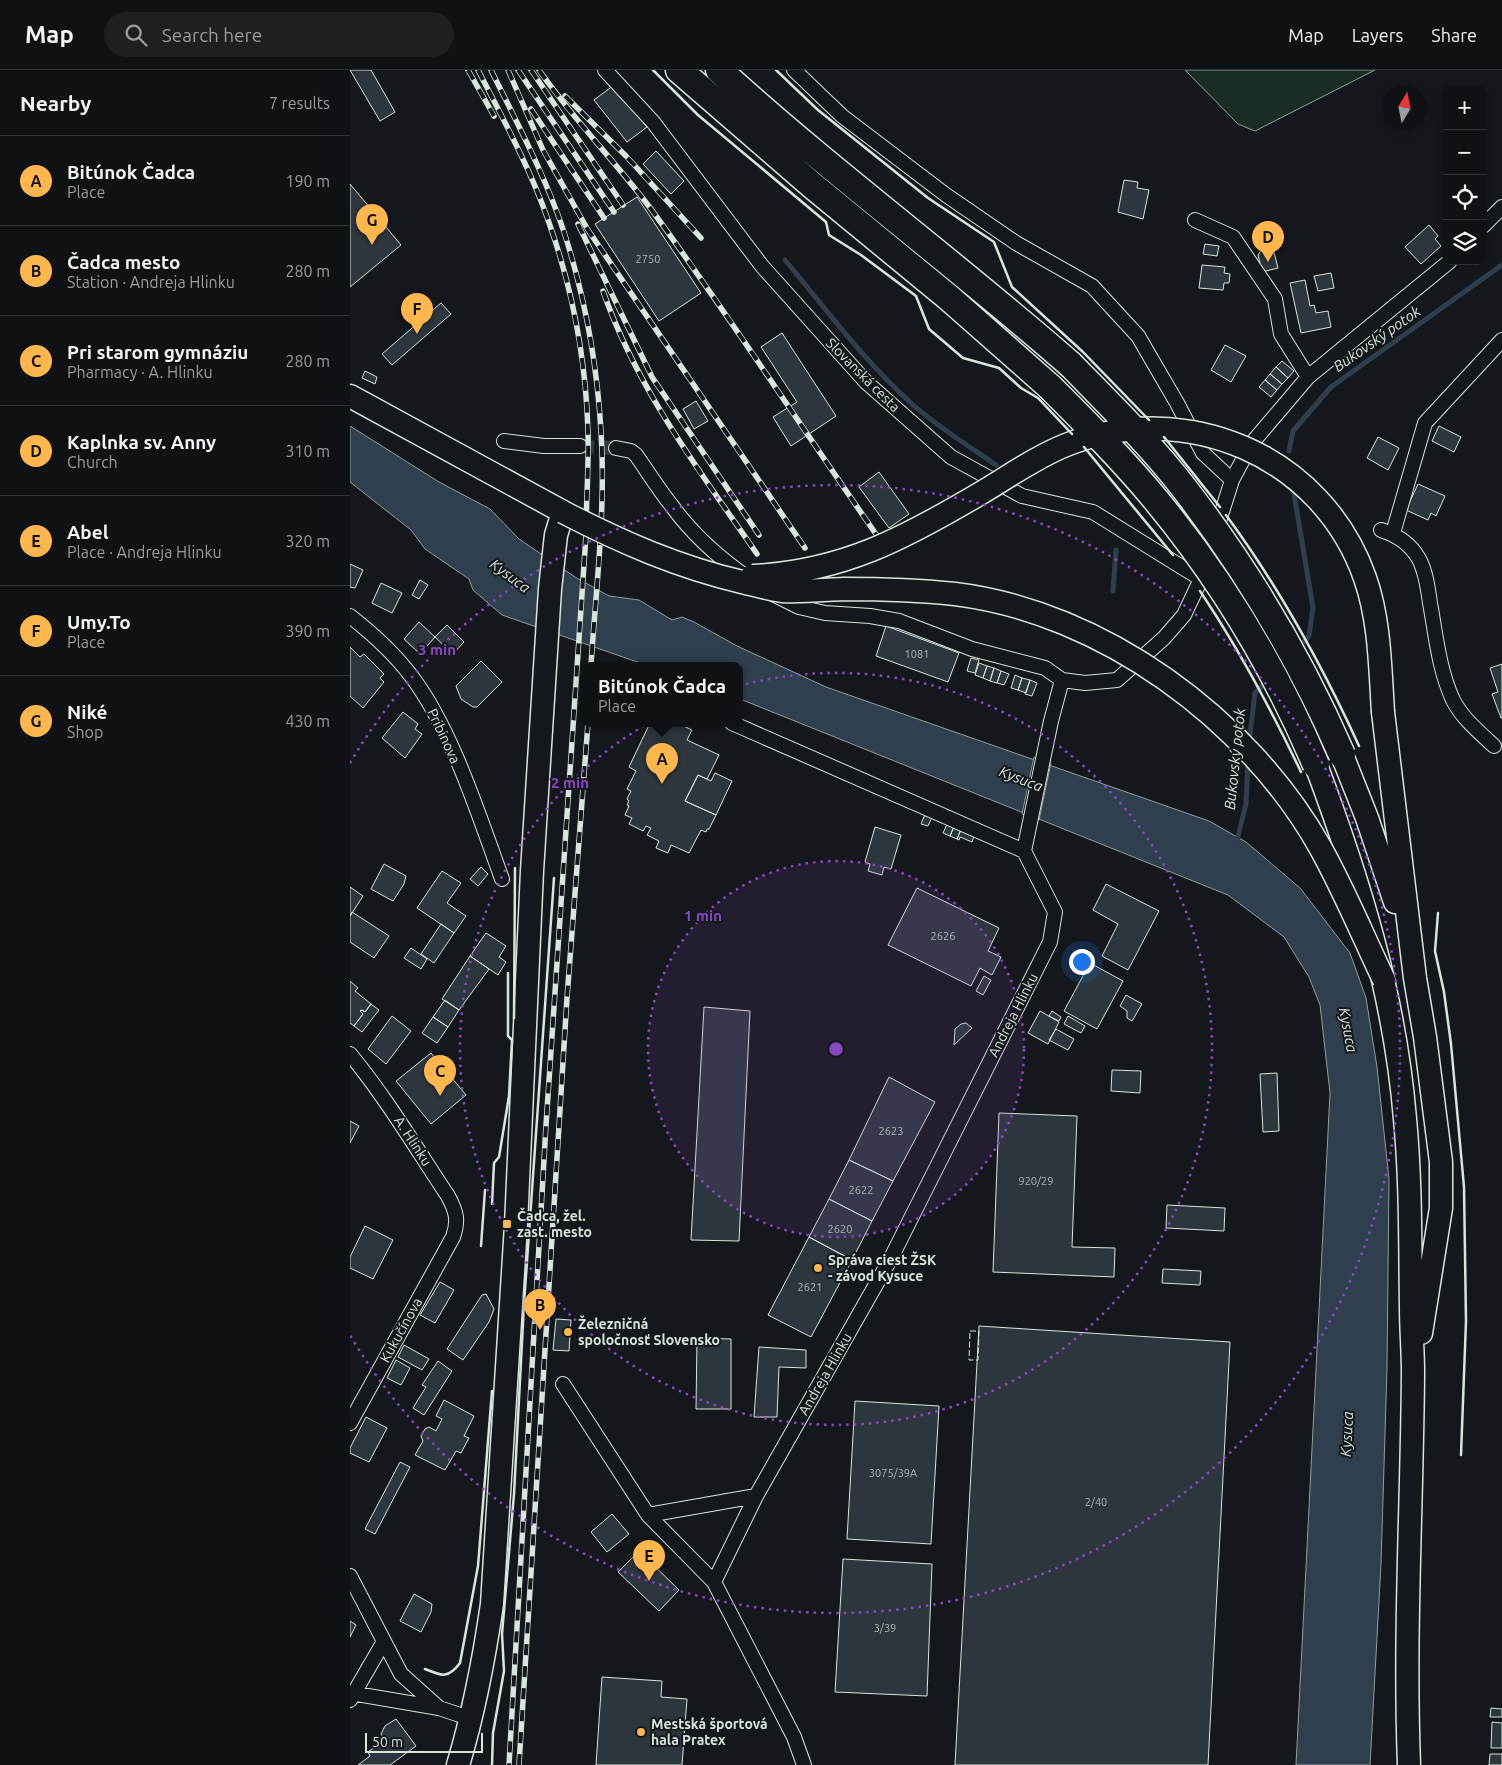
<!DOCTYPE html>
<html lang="en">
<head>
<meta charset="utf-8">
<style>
  :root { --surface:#0f1215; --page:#1d2022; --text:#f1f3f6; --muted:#9b9ea0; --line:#2f3234; --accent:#ffb74d }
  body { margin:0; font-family:Ubuntu,sans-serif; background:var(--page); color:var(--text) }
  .controls { position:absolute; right:15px; top:15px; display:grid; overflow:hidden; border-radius:10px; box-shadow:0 2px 8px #0003 }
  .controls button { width:45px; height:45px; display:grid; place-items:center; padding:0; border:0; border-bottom:1px solid var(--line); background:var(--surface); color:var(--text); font:25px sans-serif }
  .compass { position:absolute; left:1032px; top:15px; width:45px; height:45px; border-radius:50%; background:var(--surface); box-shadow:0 2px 8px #0003; rotate:10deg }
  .scale { position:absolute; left:15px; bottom:12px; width:118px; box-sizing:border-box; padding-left:5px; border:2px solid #d8e6dc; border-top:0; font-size:14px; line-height:18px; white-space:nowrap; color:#d8e6dc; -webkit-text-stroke:4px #14181c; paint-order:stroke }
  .you { position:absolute; left:731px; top:891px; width:18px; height:18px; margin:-12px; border:4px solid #fff; border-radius:50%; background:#1a73e8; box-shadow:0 0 0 8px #1a73e833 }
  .badge { display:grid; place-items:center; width:32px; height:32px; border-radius:50%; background:var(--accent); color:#111; font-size:16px; font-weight:700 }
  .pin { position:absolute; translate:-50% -41px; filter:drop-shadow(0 1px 2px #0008) }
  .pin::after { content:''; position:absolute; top:26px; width:18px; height:15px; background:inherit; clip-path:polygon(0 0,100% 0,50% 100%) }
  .popup { position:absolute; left:231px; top:592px; width:162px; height:65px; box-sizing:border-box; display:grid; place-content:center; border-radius:10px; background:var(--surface); filter:drop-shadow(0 1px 4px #0005); font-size:16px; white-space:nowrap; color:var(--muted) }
  .popup b { font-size:19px; color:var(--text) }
  .popup::after { content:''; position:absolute; left:50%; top:100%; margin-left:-10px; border:10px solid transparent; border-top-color:var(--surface) }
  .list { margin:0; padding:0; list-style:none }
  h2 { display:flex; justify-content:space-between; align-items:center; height:65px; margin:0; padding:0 20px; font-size:21px }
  h2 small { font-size:16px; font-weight:400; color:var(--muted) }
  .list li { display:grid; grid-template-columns:32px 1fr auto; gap:15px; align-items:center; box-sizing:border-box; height:90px; padding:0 20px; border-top:1px solid var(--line) }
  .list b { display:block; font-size:19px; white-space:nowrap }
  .list p { margin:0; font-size:16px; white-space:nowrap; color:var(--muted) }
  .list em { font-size:16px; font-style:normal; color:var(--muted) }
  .icon { flex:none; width:28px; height:28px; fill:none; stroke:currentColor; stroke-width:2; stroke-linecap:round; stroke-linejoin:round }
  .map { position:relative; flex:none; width:1152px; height:1695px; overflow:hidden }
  header { display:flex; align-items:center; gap:30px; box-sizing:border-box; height:70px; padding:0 25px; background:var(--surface); border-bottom:1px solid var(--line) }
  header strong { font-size:24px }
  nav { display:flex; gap:28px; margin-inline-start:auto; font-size:18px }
  .search { width:350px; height:45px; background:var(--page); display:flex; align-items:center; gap:12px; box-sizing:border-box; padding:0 18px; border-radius:28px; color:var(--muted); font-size:19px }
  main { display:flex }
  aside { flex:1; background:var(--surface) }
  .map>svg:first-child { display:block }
  .green { fill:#1a2d24; stroke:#939e99 }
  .water { fill:#2f3f4d; stroke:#939e99 }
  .pier { fill:#14181c; stroke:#939e99 }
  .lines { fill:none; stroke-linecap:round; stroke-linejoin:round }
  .stream { stroke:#2f3f4d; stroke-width:5 }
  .building { fill:#2c363c; stroke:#d8e6dc }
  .street-tunnel { stroke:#313739; stroke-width:14; stroke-dasharray:14 7; stroke-linecap:butt }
  .street-casing { stroke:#d8e6dc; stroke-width:16 }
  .primary-casing { stroke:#d8e6dc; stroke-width:25 }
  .highway-casing { stroke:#d8e6dc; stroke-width:29 }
  .street { stroke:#14181c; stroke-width:14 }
  .primary { stroke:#14181c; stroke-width:22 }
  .highway { stroke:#14181c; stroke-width:26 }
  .rail-casing { stroke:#d8e6dc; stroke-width:5.5 }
  .rail { stroke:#14181c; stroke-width:4; stroke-dasharray:11; stroke-linecap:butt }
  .primary-bridge-casing { stroke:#d8e6dc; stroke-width:25; stroke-linecap:butt }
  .highway-bridge-casing { stroke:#d8e6dc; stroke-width:29; stroke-linecap:butt }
  .primary-bridge { stroke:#14181c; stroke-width:22 }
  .highway-bridge { stroke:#14181c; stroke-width:26 }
  .fence { stroke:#d8e6dc; stroke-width:1; stroke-dasharray:6 2.5; stroke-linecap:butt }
  .wall { stroke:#d8e6dc; stroke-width:2.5 }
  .ring { fill:none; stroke:#8948c3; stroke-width:2.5; stroke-dasharray:2.5 5 }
  .poi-dot { fill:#ffb74d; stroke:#14181c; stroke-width:2 }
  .labels { text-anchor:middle; stroke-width:4; stroke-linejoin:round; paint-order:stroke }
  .number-label { font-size:11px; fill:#adbab4 }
  .street-label { font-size:14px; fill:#d8e6dc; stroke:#14181c }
  .poi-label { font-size:14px; font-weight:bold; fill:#d8e6dc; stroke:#14181c; text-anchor:start }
  .water-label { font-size:15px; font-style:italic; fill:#d8e6dc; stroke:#14181c }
  .centre { fill:#8948c3; stroke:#14181c; stroke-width:2.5 }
  .ring-label { font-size:15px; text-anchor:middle; font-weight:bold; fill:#8948c3; stroke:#14181c; stroke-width:4; stroke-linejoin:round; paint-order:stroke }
</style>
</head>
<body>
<header>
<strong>Map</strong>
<div class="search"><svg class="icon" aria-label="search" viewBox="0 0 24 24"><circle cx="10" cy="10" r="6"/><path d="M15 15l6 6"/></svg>Search here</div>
<nav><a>Map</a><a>Layers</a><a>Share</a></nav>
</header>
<main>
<aside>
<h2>Nearby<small>7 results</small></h2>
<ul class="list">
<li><span class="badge">A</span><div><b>Bitúnok Čadca</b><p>Place</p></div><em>190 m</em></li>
<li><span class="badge">B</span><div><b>Čadca mesto</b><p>Station · Andreja Hlinku</p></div><em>280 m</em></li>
<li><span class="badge">C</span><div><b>Pri starom gymnáziu</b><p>Pharmacy · A. Hlinku</p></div><em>280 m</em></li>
<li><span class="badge">D</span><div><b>Kaplnka sv. Anny</b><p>Church</p></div><em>310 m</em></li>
<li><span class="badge">E</span><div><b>Abel</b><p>Place · Andreja Hlinku</p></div><em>320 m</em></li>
<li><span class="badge">F</span><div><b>Umy.To</b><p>Place</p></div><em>390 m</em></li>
<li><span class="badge">G</span><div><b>Niké</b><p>Shop</p></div><em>430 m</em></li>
</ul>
</aside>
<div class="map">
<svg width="1152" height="1695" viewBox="0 0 1152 1695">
  <rect width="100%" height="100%" fill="#14181c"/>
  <path class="green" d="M835,0H1025L905,61L888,54Z"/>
  <path class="water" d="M0,356L89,412L140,439L169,469L225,507L259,526L289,530L322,550L332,547L344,552L387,576L476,617L859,751L896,772L950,818L1000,883L1016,928L1027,997L1039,1109L1037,1298L1031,1494L1020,1695H946L980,1023L970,935L959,907L934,867L878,825L390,629V595H296L152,545L123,520L119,509L75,479L61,460L0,412Z"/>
  <path class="pier" d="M684,687L701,693L689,750L672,744Z"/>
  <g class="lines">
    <path class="stream" d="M435,190C476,239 514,291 562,334C588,357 617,375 646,395
      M939,381L943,361L981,317L1152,195
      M943,418L963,538L959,566L948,578
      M763,521L766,480
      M899,673L905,623L917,611
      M886,774L896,734L898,691"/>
  </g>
  <path class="building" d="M0,0H21L45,42L30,51Z
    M264,15L297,57L277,72L244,30Z
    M306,81L334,111L321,124L293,94Z
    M774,110L788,112L787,118L799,120L793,149L768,142Z
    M0,114L51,175L0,217Z
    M287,127L351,223L309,251L245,154Z
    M1079,155L1088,166L1085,169L1091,176L1071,194L1055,177Z
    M855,174L869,176L867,186L853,184Z
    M914,176L924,182L928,198L912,202L908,185Z
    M852,195L875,197L874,203L880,204L879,213H874L873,220L849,218Z
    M981,203L984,218L968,221L964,206Z
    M955,210L960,236L964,235L966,243L978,241L981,257L951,263L940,213Z
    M91,233L101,244L42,295L32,284Z
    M432,263L486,346L441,376L423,347L447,332L411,277Z
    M875,275L896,286L881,312L861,300Z
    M932,291L944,301L938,308L926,297Z
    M926,297L938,308L932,314L920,304Z
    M15,301L27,307L25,314L12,308Z
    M920,304L932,314L927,320L915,310Z
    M915,310L927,320L921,327L909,317Z
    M346,331L358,351L344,359L333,339Z
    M1089,356L1111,367L1104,382L1082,371Z
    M1028,367L1049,378L1038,400L1017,388Z
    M529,402L559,444L539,458L509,417Z
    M1068,414L1095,426L1086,446L1081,443L1078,450L1056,440Z
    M0,494L13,500L5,518L0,517Z
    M70,510L78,515L69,529L62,525Z
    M31,513L52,523L42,543L22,533Z
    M69,552L85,567L70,584L54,569Z
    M97,555L114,572L103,584L85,567Z
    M536,556L609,583L598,612L526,586Z
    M0,577L10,587L14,584L34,604L30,608L34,612L13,638L0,626Z
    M621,588L629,590L625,603L617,601Z
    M131,591L152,612L127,637H123L111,629L106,616Z
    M629,593L637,596L633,608L625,605Z
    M1152,594V648H1151L1142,624L1148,622L1140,598Z
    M637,596L644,598L640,611L633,608Z
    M644,598L651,601L647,613L640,611Z
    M651,601L659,604L654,615L647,613Z
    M665,605L672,608L668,620L661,618Z
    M672,608L680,610L676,623L668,620Z
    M680,610L687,613L682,626L675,624Z
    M53,642L68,654L65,659L72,664L55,688L32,668Z
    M300,653H327L342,660L337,670L369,685L357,709L348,705L335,731L366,745L359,759H357L356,762L351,760L339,783L321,775L318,783L306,778L309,771L297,765L301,758L296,756L293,761L279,754L282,748L275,745L279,736L277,735L279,731L277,729L281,721L277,719L286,701L279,697Z
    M365,703L382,711L366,745L335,731L348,705L361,711Z
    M576,742L583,745L578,756L571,754Z
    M598,752L605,754L600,766L593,763Z
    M605,754L612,757L607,769L600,766Z
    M525,757L551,765L541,799L534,797L532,805L518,801L520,794L515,792Z
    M612,757L625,763L622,772L610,767L609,770L607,769Z
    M34,794L56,806L54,814L43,831L21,819Z
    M131,797L138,804L128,816L120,809Z
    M92,801L111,813L97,833L116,846L104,863L67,838Z
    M756,814L809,841L778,900L752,886L768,854L743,840Z
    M0,817L13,826L0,846Z
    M567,818L649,858L638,881L651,887L642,905L630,898L621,916L538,875Z
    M2,842L39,866L24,888L0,872V846Z
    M91,854L104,863L84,893L71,884Z
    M136,863L156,876L149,887L156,892L148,905L120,886Z
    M61,878L77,889L71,899L54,888Z
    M120,886L139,899L109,940L92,929Z
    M740,893L773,911L747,959L714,941Z
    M634,906L641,910L633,925L626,921Z
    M0,911L8,918L5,921L21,934L15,942L12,940L10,941L13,944L4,956L0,953Z
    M776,925L792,934L782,951L777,948V941L770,936Z
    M95,930L109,940L98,957L83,947Z
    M21,934L29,940L12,962L4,956L13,944L10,941L12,940L15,942Z
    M354,937L400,941L389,1171L341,1170Z
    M690,941L709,952L698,974L678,963Z
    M702,941L711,947L709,951L699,946Z
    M42,946L61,961L36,994L18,979Z
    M718,946L735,956L731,963L714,954Z
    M83,947L98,957L87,973L72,963Z
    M616,953L622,958L604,975L605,959L611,954Z
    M706,959L724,969L718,980L699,970Z
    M81,983L116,1025L81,1054L46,1011Z
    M762,1000L791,1001L790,1023L761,1021Z
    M927,1003L929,1061L913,1062L910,1004Z
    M539,1007L585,1032L543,1111L499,1090Z
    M649,1043L727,1046L722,1177L765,1178L764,1207L643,1202Z
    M0,1051L9,1056L0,1073Z
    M499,1090L543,1111L522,1151L479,1129Z
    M479,1129L522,1151L502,1190L459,1167Z
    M817,1135L875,1138L874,1161L816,1158Z
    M15,1156L43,1170L23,1209L0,1198V1187Z
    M459,1167L502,1190L461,1267L418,1245Z
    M813,1199L851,1201L850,1215L812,1213Z
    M90,1212L104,1220L85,1253L70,1245Z
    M136,1224L144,1239L139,1252L113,1290L97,1279L132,1225Z
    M206,1249L221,1250L219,1281L203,1280Z
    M629,1256L880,1272L858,1695H605Z
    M347,1268L381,1269V1339H346Z
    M54,1275L79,1289L72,1300L48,1287Z
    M409,1277L456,1280V1298L429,1297L427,1347H404Z
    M46,1290L60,1298L51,1315L37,1308Z
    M88,1291L102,1301L74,1345L63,1338L76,1317L72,1315Z
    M94,1330L124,1346L114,1366L119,1368L111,1383L106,1381L95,1400L65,1385L73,1371L71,1366L75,1359L79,1357L86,1361L92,1349L86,1346Z
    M505,1331L589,1336L581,1474L497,1469Z
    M16,1347L37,1358L19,1392L0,1383V1378Z
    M50,1392L60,1397L25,1464L15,1459Z
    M262,1444L279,1464L257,1482L241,1462Z
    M289,1481L329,1520L309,1541L268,1502Z
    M493,1489L582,1494L577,1626L485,1622Z
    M64,1524L82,1534L81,1542L71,1562L50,1551Z
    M0,1551L6,1555L0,1567Z
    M252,1607L312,1611L311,1627L337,1629L332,1695H246Z
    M1141,1638L1152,1639V1647H1140Z
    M46,1649L66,1676L40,1695H8L20,1686L18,1682L34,1670L31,1664L35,1656Z
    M1142,1652L1152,1653V1678H1141Z
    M1140,1684H1152V1695H1139Z"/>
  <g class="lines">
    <path class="street-tunnel" d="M230,376L266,378"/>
    <g class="street-casing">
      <path id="street" d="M255,0L303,52L412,196L516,312L601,387L672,426L743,442L851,509
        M444,0L492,46L596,125L666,173L742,216L788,266L827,333L853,383L882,410
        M845,150L883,167L925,229L931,264L958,307
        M1133,156L1152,137
        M154,371L194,376H230
        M266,378L281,381L286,385C298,402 309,420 322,436C343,465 369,488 398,508
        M1031,460C1047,465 1060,473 1069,489C1076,502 1078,519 1080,533C1086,566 1089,600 1103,630C1112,648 1129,662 1144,676
        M1043,463L1075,353L1152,270
        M423,524L449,537L475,543L520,546L549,551L622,579L695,598L712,610L735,613L767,610L814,568L834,545L851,509L882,410L902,373L958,307L1100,191
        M0,546C23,564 45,584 62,607C102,660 129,746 152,809
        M382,653L674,781
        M0,984C37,1029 66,1078 98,1126C106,1141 109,1150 103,1167L0,1353
        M213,1314L298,1445L364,1512L444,1667L454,1695
        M298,1445L406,1426
        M0,1506L51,1604L89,1638
        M364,1512L406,1426L541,1188L700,872L705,842L674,781L701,651L712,610
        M0,1623L89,1638L122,1649
        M0,1630L33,1573"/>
    </g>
    <g class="primary-casing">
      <path id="primary" d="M0,326L213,442L206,465L200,519L182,801L166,1155L142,1534C134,1589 124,1642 108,1695
        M1033,642L1065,908L1075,967L1091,1092V1138L1071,1263
        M992,685L1017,748L1045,832
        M966,695C1009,810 1045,926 1055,1049C1061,1112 1060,1174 1061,1237C1061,1259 1063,1281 1063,1303C1062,1434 1054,1564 1059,1695"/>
    </g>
    <g class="highway-casing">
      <path id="highway" d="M329,0L463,116L598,227L700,317
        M369,0C482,103 606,194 721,295"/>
    </g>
    <use href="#street" class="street"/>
    <use href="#primary" class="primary"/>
    <use href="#highway" class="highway"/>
    <g class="rail-casing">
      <path id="rail" d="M118,0L144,46
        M128,0C153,49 179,96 197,147C222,216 236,290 238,362C239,397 236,431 236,465L196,1055L159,1695
        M141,0C167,53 195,105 214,162C235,227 247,293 251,361C256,439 246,518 241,595
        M158,0L193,80L238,160L455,478
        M168,0L264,142
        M181,0L273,135
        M189,0C223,49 265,91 301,139C379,246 452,358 528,467
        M215,26L276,86L351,168
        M181,39L254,148
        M228,154L302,307L409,465
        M253,221C287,319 349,400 407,484
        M169,1695L217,928L238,653"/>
    </g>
    <use href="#rail" class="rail"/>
    <g class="primary-bridge-casing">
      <path id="primary-bridge" d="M213,442C271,472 328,497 392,512C405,515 419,519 432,521C452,522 473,520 493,519C531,519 568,520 605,524C752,542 898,649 970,777C994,820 1013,866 1034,910
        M402,506C492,502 555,468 631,423C658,407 686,387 716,375C836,328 972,385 1015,508C1030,551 1030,597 1033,642"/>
    </g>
    <g class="highway-bridge-casing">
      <path id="highway-bridge" d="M721,295C760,335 800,374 834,418C897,500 951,590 992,685
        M700,317C737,354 773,390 806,430C872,510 926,600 966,695"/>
    </g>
    <use href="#primary-bridge" class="primary-bridge"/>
    <use href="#highway-bridge" class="highway-bridge"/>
    <path class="fence" d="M620,1261H629L628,1290H619Z"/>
    <path class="wall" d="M303,0L348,45L476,152L479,165L511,185L566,226L579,259L613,288L649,298L671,318L688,328L722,364
      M426,0L468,40L578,128L644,172L662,217L733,282L799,350
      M814,367L870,437
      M734,377L823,485
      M876,445C929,517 972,595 1009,676
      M850,521C889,579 921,639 951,702
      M1088,843L1085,881L1094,922L1101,974L1114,1117L1116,1251L1111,1385
      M164,948L165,798
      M142,1134L144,1093L149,1087L159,1026L162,970L158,966V903
      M131,1176L135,1120
      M75,1599C92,1606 98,1609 110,1593L128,1496L142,1321
      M142,1695L143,1663L154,1601L152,1564L164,1424L174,1234L204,808"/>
  </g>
  <circle cx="486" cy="979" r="188" fill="#8948c3" fill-opacity=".12"/>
  <g class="ring">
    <circle cx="486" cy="979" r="188"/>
    <circle cx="486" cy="979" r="376"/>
    <path d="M0 693A564 564 0 1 1 0 1265"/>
  </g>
  <g class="poi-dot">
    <rect x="152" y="1149" width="10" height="10" rx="2.5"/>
    <circle cx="468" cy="1198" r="5"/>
    <circle cx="218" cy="1262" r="5"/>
    <circle cx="291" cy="1662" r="5"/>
  </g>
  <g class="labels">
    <g class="number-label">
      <text x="298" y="193">2750</text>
      <text x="567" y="588">1081</text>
      <text x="593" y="870">2626</text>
      <text x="541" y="1065">2623</text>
      <text x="686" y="1115">920/29</text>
      <text x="511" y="1124">2622</text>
      <text x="490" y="1163">2620</text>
      <text x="460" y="1221">2621</text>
      <text x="543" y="1407">3075/39A</text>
      <text x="746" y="1436">2/40</text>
      <text x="535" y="1562">3/39</text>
    </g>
    <g class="street-label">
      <text transform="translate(513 305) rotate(45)" y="5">Slovanská cesta</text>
      <text transform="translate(94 666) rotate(65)" y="5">Pribinova</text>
      <text transform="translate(663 945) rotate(-63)" y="5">Andreja Hlinku</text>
      <text transform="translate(63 1071) rotate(57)" y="5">A. Hlinku</text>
      <text transform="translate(51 1260) rotate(-61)" y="5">Kukučínova</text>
      <text transform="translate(475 1304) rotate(-60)" y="5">Andreja Hlinku</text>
    </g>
    <g class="poi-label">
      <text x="167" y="1151">Čadca, žel.<tspan x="167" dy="16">zast. mesto</tspan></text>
      <text x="478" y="1195">Správa ciest ŽSK<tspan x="478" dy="16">- závod Kysuce</tspan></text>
      <text x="228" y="1259">Železničná<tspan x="228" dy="16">spoločnosť Slovensko</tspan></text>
      <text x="301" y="1659">Mestská športová<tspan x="301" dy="16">hala Pratex</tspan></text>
    </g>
    <g class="water-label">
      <text transform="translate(1027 269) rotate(-35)" y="5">Bukovský potok</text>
      <text transform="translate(160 506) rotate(37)" y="5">Kysuca</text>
      <text transform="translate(885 689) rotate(-84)" y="5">Bukovský potok</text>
      <text transform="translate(671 709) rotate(21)" y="5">Kysuca</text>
      <text transform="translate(998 960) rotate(79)" y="5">Kysuca</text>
      <text transform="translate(997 1364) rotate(-87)" y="5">Kysuca</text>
    </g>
  </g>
  <circle cx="486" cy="979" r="8" class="centre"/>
  <g class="ring-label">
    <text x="87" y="585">3 min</text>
    <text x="220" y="718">2 min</text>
    <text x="353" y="851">1 min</text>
  </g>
</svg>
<div class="controls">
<button>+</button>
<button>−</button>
<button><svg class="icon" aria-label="locate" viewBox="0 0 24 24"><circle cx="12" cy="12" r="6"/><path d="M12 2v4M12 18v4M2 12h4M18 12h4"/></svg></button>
<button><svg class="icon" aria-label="layers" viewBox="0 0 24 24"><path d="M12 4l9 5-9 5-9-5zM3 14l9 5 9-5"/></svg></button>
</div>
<svg class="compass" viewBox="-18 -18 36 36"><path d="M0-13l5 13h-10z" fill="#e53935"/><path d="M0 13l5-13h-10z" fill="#9b9ea0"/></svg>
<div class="scale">50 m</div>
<div class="you"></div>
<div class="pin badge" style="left:312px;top:714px">A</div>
<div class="popup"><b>Bitúnok Čadca</b>Place</div>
<div class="pin badge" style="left:190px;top:1260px">B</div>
<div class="pin badge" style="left:90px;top:1026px">C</div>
<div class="pin badge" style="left:918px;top:192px">D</div>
<div class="pin badge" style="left:299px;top:1511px">E</div>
<div class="pin badge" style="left:67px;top:264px">F</div>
<div class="pin badge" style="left:22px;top:175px">G</div>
</div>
</main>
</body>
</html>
